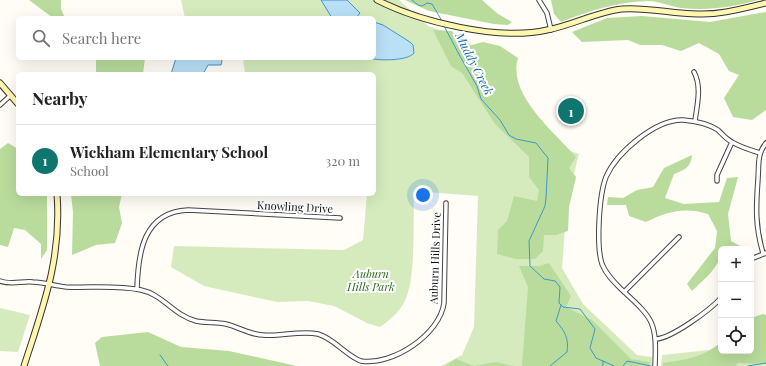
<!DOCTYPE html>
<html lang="en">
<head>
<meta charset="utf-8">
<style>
  :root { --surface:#fff; --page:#f6f6f6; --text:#222; --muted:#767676; --line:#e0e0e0; --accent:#0f766e }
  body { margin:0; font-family:"Playfair Display",serif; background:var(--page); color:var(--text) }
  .controls { position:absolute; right:12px; bottom:12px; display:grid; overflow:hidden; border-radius:6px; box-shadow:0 4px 16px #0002 }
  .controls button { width:36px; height:36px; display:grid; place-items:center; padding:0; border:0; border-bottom:1px solid var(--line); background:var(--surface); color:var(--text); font:20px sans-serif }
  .you { position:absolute; left:423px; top:195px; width:14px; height:14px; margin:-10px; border:3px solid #fff; border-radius:50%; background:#1a73e8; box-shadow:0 0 0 6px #1a73e833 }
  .badge { display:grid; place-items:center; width:26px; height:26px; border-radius:50%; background:var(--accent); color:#fff; font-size:13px; font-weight:700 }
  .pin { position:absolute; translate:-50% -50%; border:2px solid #fff; box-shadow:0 1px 4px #0006 }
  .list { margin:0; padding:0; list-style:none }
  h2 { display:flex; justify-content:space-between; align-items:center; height:52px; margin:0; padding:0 16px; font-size:17px }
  h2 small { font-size:13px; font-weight:400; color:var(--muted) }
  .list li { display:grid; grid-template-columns:26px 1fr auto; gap:12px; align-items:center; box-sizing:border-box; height:72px; padding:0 16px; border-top:1px solid var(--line) }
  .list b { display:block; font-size:15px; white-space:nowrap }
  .list p { margin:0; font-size:13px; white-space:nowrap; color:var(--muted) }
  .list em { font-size:13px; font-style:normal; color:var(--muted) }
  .icon { flex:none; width:22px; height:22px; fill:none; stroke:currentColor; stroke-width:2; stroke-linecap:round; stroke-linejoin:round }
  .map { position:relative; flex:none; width:766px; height:366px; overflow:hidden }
  .search { position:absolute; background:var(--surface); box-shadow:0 4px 16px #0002; left:16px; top:16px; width:360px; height:44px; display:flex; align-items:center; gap:10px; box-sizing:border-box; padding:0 14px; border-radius:6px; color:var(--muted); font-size:15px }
  .panel { position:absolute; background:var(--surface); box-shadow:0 4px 16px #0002; left:16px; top:72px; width:360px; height:124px; border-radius:6px }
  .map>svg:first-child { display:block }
  .green { fill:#d5ebbd }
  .forest { fill:#b9dc9c }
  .water { fill:#b9e0f7; stroke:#3f96cf }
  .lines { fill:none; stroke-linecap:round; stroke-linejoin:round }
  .stream { stroke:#3f96cf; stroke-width:1 }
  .minor-casing { stroke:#444; stroke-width:5.5 }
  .secondary-casing { stroke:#333; stroke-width:7 }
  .minor { stroke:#fff; stroke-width:3.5 }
  .secondary { stroke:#fff6b0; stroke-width:5 }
  .labels { text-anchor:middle; stroke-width:4; stroke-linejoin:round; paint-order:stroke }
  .street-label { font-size:11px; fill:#111; stroke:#fff }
  .park-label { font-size:11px; font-style:italic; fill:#2f6b1f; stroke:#fff }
  .water-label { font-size:12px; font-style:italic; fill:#1768a6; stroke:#fff }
</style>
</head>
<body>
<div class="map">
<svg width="766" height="366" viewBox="0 0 766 366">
  <rect width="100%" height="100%" fill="#fffdf5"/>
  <path class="green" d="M181,0H399L428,26L466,39L538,140L579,154L567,201L562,268L583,304L637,355L652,357V366H441L462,355L474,327L478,196L414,191C413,218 416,276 406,298C401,311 391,319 380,327L367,323L334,306L308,301L277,302L204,286L171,267L174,246L344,250L363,240L367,194H374V74H245L243,58H374V18H185Z
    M0,308L30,315L18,352L0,351Z
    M766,331V366H661L662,355L718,349L721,351H751Z"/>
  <path class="forest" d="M29,0H61V9L65,18H53Z
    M405,0H482L498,14L512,22L508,25L494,24L429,11Z
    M551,0H758C733,7 708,11 682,8C671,7 658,0 647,1C616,2 589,11 561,22L554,14Z
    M766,12V110L752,120L733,117L724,98L739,75L729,71L719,54L699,43L681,51L662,45H640L628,40L582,42L572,32L607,18L642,16L710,22Z
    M433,30L452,31L461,44L468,46L483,42L500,46L518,58C507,95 555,132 576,157L569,168L576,177L569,207L568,231L556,235H544L543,251L535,259H516L497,254L498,230L507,221L514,196L537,201L539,190L529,177V157L495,124L462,73L451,66Z
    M96,58H145L143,74H96Z
    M8,143L18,149V194H47V250L41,259V244L25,230L14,228L8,247L0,245V149Z
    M692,155C691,167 685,170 674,174L665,198L684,204L719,202L727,178L738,177L728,214L731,241L746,249H721C721,267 704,279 692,291L687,284L715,248L717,231L708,214C685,207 668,211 646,222L629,216L626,205H607L608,197L623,198L637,190L653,187L664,168Z
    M71,194H122L119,207L122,223L115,243L96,245L72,255L73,212Z
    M549,263L571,296L566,307L592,320L631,359L650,362V366H522L528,287L519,266H539Z
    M763,314L766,315V364L737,363L736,366H663V363C685,360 704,357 721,342V351H751V324L754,317Z
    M148,332L181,347L229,351L297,366H100L95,343L102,337Z
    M456,359L474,366L496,362L514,366H445Z"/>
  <path class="water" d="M321,0H347L360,13L356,18H332Z
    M374,22L383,25L410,42L413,45L414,53C408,61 379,61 369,58H374Z
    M176,58H221L222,61L221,65H208L203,74H171Z"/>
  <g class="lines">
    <path class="stream" d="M412,0L418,5L422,6L427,3L432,4L442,21
      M444,26L461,58L477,86L481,99L500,120L509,135L516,139L536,143L548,158L546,198L545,206L529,241L530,266L544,279L555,281L560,287L559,303L563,307L580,309L595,329L590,348L596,358L614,366
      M160,355L168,366
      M603,361V366
      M550,366L567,352C569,339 565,331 556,321L561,305
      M623,366L627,361L651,366
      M748,366L766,363"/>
    <g class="minor-casing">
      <path id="minor" d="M539,0L547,13L551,30
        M694,72C702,87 697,105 695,121
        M0,105L11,95
        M717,181V175L732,142
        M763,253C755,226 756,207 758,179C759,165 757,154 766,143
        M751,259L766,253
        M0,281C11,285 22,281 33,282C44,282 55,286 66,287C91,288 117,285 141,290C162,294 175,316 196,321C206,323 216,322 226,324C239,327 250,335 263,335C281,337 300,330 318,334C335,339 345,355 361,361C393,366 440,334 444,303L446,203
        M137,289C138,253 143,212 188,210L340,218
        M624,292L679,237
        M656,339C672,338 710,310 721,298
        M655,366C657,320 653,319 620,288C613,281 606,274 602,264C596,246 599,195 606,177C617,152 656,119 683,120C696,121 707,123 718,130C722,134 726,139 732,142C740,147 750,150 760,153"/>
    </g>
    <g class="secondary-casing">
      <path id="secondary" d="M377,0C420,22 499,41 547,30C573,25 596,12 622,9C648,7 672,14 698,14C721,15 744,8 766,3
        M0,83L18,104
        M24,366C43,307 62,258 57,194"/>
    </g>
    <use href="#minor" class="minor"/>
    <use href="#secondary" class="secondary"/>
  </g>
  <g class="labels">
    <g class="street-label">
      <text transform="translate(295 207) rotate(3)" y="4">Knowling Drive</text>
      <text transform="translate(435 258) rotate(-88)" y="4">Auburn Hills Drive</text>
    </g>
    <g class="park-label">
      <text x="371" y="278">Auburn<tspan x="371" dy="13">Hills Park</tspan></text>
    </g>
    <g class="water-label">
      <text transform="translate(474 64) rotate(63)" y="4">Muddy Creek</text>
    </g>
  </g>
</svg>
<div class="controls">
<button>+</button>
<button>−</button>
<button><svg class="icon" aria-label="locate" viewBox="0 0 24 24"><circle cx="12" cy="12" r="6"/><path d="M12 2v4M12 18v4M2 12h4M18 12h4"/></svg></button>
</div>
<div class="you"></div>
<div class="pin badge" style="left:571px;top:111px">1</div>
<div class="search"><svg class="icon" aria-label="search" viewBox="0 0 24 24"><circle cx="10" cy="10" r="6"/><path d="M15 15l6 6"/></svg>Search here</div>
<section class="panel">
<h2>Nearby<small></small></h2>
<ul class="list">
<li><span class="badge">1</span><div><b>Wickham Elementary School</b><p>School</p></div><em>320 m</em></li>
</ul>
</section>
</div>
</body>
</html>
